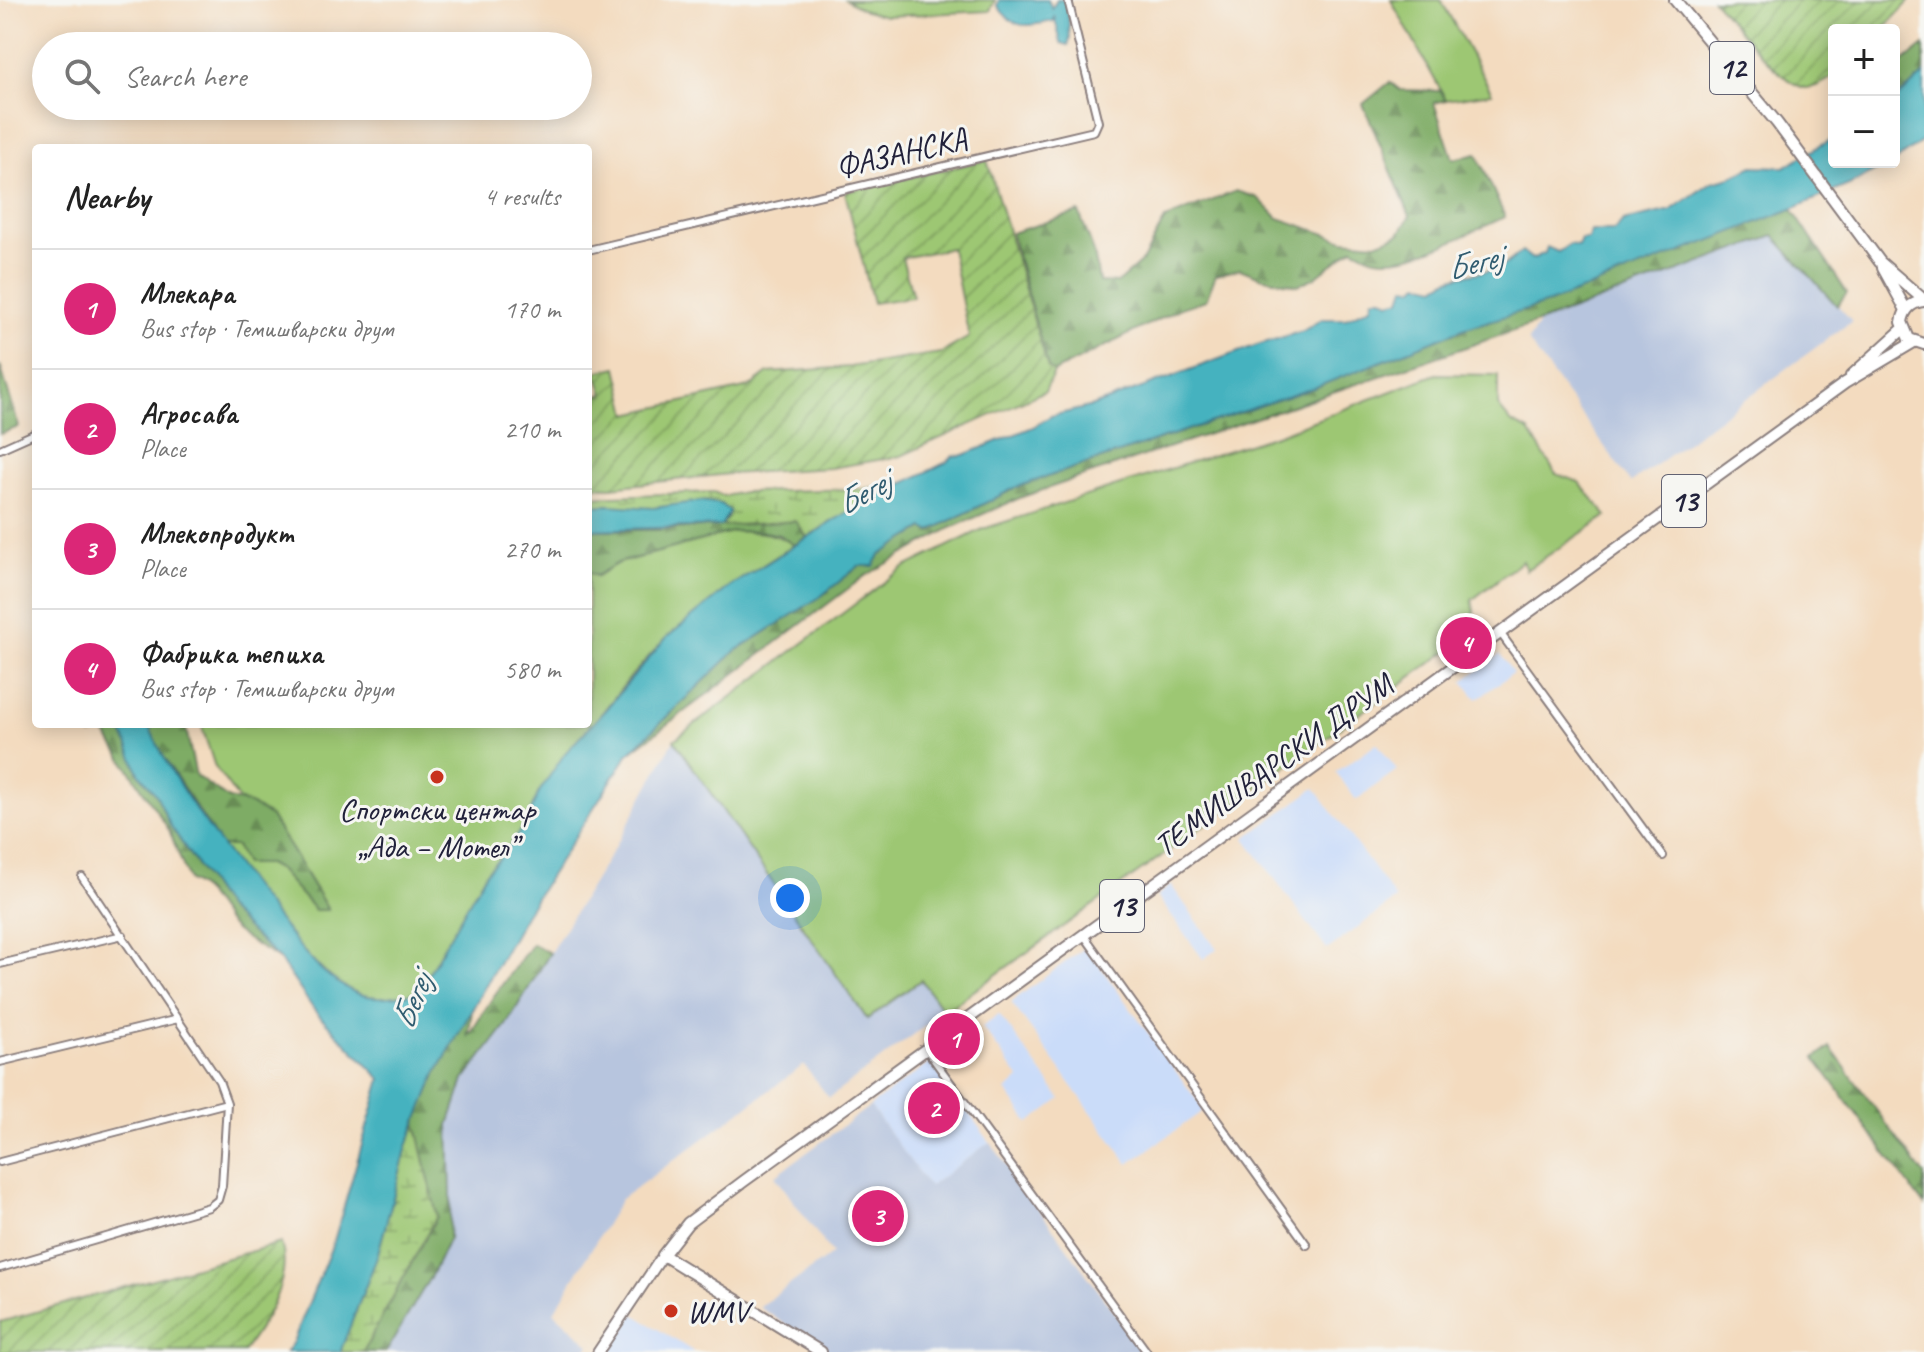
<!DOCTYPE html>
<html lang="en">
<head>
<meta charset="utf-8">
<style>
  :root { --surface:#fff; --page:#f2f2f2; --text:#222; --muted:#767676; --line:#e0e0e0; --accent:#db2777 }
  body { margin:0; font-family:Caveat,sans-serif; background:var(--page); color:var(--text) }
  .controls { position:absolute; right:24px; top:24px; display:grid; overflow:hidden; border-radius:8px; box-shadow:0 4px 20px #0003 }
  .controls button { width:72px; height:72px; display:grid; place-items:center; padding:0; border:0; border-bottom:2px solid var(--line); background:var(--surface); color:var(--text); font:40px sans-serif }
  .you { position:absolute; left:790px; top:898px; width:28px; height:28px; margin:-20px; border:6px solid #fff; border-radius:50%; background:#1a73e8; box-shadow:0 0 0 12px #1a73e833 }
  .badge { display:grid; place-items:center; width:52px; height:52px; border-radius:50%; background:var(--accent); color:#fff; font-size:26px; font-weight:700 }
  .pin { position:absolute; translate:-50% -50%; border:4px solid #fff; box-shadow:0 2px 8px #0006 }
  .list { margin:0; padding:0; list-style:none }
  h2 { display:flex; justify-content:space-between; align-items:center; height:104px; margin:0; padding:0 32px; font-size:34px }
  h2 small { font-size:26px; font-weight:400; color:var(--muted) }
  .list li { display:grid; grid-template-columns:52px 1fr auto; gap:24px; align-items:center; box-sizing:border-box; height:120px; padding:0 32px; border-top:2px solid var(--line) }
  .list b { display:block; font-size:30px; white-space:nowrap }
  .list p { margin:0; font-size:26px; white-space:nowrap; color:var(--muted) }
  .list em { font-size:26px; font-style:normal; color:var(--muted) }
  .icon { flex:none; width:44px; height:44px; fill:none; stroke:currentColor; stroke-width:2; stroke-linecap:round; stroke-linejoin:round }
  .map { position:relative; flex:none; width:1924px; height:1352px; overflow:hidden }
  .search { position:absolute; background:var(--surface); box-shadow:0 4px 20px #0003; left:32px; top:32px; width:560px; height:88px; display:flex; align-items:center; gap:20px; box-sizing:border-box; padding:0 28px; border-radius:44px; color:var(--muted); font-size:30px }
  .panel { position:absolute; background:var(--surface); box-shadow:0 4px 20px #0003; left:32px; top:144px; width:560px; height:584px; border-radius:8px }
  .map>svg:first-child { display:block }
  .built { fill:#cadcf9 }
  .industrial { fill:#b7c5de }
  .grass { fill:#9dc773; stroke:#607457; stroke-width:2 }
  .forest { fill:url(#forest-firs); stroke:#506750; stroke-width:2 }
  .wetland { fill:url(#wetland-marsh); stroke:#607457; stroke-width:2 }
  .garden { fill:url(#garden-furrows); stroke:#607457; stroke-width:2 }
  .water { fill:#44b2bf; stroke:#336a7d; stroke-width:2 }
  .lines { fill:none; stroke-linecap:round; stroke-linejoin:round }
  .minor-casing { stroke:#8a7e7d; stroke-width:10 }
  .secondary-casing { stroke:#8a7e7d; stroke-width:13 }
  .primary-casing { stroke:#8a7e7d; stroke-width:14 }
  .minor { stroke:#fff; stroke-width:6 }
  .secondary { stroke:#fff; stroke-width:9 }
  .primary { stroke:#fff; stroke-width:10 }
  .poi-dot { fill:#c8321e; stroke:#f6f6f2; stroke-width:3 }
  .labels { text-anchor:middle; stroke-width:6; stroke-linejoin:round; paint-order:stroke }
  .shield { fill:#f6f6f2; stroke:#626272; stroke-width:2 }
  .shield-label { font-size:30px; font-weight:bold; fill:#22223b }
  .street-label { font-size:32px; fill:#22223b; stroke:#f6f6f2 }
  .poi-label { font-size:32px; fill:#22223b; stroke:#f6f6f2 }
  .water-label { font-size:34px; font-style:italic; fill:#305c70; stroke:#f6f6f2 }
</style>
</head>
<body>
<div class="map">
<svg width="1924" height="1352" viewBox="0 0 1924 1352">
  <defs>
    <pattern id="forest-firs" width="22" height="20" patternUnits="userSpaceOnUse" patternTransform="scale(2)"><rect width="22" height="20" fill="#7eac65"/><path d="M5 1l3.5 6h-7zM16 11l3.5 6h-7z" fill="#678c54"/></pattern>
    <pattern id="wetland-marsh" width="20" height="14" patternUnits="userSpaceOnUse" patternTransform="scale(2)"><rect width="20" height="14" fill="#9dc773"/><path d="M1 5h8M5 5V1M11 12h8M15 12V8" fill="none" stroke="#80a160"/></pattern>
    <pattern id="garden-furrows" width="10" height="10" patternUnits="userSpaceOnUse" patternTransform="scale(2)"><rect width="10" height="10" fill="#9dc773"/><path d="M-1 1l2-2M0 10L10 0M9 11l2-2" fill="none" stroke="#80a160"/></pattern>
  </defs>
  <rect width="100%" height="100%" fill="#f6f6f2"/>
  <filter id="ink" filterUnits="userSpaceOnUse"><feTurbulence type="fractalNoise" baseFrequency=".0125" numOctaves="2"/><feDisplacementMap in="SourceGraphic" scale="16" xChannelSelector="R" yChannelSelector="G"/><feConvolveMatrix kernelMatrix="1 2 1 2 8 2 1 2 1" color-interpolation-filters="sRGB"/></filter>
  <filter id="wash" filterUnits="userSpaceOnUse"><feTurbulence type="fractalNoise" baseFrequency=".006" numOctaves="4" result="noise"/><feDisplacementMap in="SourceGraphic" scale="32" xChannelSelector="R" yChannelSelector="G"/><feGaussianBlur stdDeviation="1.8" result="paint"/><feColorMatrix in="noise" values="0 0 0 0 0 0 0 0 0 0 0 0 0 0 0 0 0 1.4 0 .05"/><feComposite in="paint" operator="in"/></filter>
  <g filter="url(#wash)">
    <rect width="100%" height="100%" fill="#f3dbbf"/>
    <path class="built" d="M1500,654L1513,673L1477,699L1463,681Z
      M1377,743L1397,770L1356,800L1336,772Z
      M1315,788L1396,899L1327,950L1245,838Z
      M1171,885L1217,949L1203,959L1157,896Z
      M1086,947L1204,1110L1129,1164L1011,1002Z
      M999,1014L1061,1099L1029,1123L1006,1090L1020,1079L982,1027Z
      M931,1062L990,1142L929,1187L870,1106Z
      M634,1314L694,1352H610Z"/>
    <path class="industrial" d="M1774,236L1852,321L1631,483L1528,341L1540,322Z
      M674,740L867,1019L922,980L944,1012L829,1098L804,1065L621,1199L554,1312L590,1345L585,1352H387L432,1274L449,1238L451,1194L449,1125L464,1080L506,1025L622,835Z
      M870,1106L929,1187L990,1142L1143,1352H827L759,1307L832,1254L775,1176Z"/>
    <path class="grass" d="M846,0H995L990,11L886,16L865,11Z
      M1391,0H1441L1492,93L1446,100Z
      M1436,374L1498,375V406L1512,423L1529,431L1556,474L1579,482L1607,516L1526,570L1522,561L1472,600L1478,629L944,1012L921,980L867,1019L674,740L903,568L983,529L1279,434Z
      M735,531C758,532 775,532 794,545L732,585L666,638L633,674L539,792L526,822L505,852L487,871L418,992C397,997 372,1001 352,991C305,968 254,888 221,846H236L245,864H268L279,870L328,910L271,817L239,800L215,767L201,724H588V572L597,576L615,564Z"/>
    <path class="forest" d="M1924,45V74L1894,101V69Z
      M1390,82L1400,90L1441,91L1446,100L1434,103L1453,159L1477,154L1505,217C1470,232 1414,265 1376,258C1368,257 1360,251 1353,248L1314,278L1298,285L1260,277L1240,269L1216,275L1206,300L1181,308L1054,372L1048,368L1011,233L1079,212L1094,252L1099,282L1117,283L1143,260L1165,219L1236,191L1258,198L1278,218L1344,240L1376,243L1399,234L1410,216L1363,104Z
      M1792,209L1847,293L1837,306L1774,236L1540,322L1022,497L951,528L865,576L629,753L734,652L820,597L859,566L925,528L930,531L1017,487L1319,386L1405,350Z
      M0,365L19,427L0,434Z
      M796,521L807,537L794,545L780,535L764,532L735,531L618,563L596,576L588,572V530H656Z
      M87,724H121L139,773L157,796L170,825L226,908L279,959C265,950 249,942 236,931C216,914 214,893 189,881L169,830L104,731L91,735Z
      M148,724H185L196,776L229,799L250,804L271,817L328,910H315L279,870L268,864H245L236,846H221L158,748Z
      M532,944L550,953L506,1025L464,1080L449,1125L451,1194L449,1238L432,1274L386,1352H363L437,1216L416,1123L436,1074L473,1005L468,1037L493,997Z
      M1830,1047L1924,1175V1205L1815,1058Z"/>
    <path class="wetland" d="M902,483L857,506L807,537L796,521L721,526L729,516L721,504C696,500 676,507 652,508C630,508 610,505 588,506V497L713,492L725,496L743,492L862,489Z
      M416,1123L437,1216L363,1352H340L377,1257L407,1146Z"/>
    <path class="garden" d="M1713,0H1911L1882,30H1834V76C1826,81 1815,89 1805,88C1780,84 1732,21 1713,0Z
      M987,160L1048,368L1054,372L1045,391L901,456L831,468L729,474L611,487L588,486V399L604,394L596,372L617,367L628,414L749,387L768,373L850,367L941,353L969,337L951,248L902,258L913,297L873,303L845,192Z
      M281,1243C293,1280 264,1323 243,1352H0V1322Z"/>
    <path class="water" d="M999,0H1048L1052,8L1057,0H1067L1070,39L1068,45L1061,43L1054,15V21C1025,26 1015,31 997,5Z
      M1924,74V140L1894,161V101Z
      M1834,138V162H1892L1851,184L1792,209L1549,303L1463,329L1319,386L1017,487L930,531L924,528L880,555L874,566H859L820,597L734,652L629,753L528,910L436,1074L407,1146L377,1257L340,1352H286L293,1342L334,1241L381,1079L315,1011L279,959L226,908L170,825L157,796L139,773L119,724H148C176,790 223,848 266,904C292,936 314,972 352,991C372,1001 397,997 418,992L487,871L505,852L526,822L539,792L565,753L604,711L666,638L732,585L857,506L947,462L953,456L964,455L1033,427L1051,416L1093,406L1257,345L1303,331L1322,319H1345L1371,307L1373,298H1383L1389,302L1401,299L1405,287L1414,288L1419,283L1436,287C1458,270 1478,277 1502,266C1509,263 1516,256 1522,251L1532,259L1545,253L1547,247L1558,252L1570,244L1578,246L1581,239H1588L1591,231H1614L1623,221L1671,210L1712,182L1731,177L1753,166L1784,167Z
      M700,501L721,504L730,511L721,526L588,530V506L609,505L653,508Z"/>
  </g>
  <g filter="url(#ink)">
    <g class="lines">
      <g class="minor-casing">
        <path id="minor" d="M588,250L1094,131L1098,122L1068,0
          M0,449L36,433
          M1501,634L1663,856
          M1083,934L1307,1245
          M0,964L123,935
          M926,1049L1147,1352
          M0,1062L178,1019
          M0,1162L227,1103
          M0,1268L209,1207L218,1200L222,1186L227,1103L219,1081L82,877"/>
      </g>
      <g class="secondary-casing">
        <path id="secondary" d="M598,1352L663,1255"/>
      </g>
      <g class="primary-casing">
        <path id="primary" d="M1675,0L1777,123L1880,262L1924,300
          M1883,268L1906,310
          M1924,301C1911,302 1904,310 1902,322L1909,339L1924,344
          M1851,376L1903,329
          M821,1352L663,1255L688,1223L744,1181L1845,383L1914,342"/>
      </g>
      <use href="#minor" class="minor"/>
      <use href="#secondary" class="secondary"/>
      <use href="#primary" class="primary"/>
    </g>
  </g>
  <g class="poi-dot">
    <circle cx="437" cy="777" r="8"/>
    <circle cx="671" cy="1311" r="8"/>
  </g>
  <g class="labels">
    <g class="shield">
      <rect x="1710" y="42" width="44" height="52" rx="6"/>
      <rect x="1662" y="475" width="44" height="52" rx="6"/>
      <rect x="1100" y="880" width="44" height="52" rx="6"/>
    </g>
    <g class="shield-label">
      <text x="1732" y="78">12</text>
      <text x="1684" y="511">13</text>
      <text x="1122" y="916">13</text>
    </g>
    <g class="street-label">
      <text transform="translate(901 152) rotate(-13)" y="11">ФАЗАНСКА</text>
      <text transform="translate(1273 765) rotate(-36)" y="11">ТЕМИШВАРСКИ ДРУМ</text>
    </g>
    <g class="poi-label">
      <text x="437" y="820">Спортски центар<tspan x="437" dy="37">„Ада – Мотел”</tspan></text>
      <text x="687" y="1322" text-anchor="start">WMV</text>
    </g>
    <g class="water-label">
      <text transform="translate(1474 262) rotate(-15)" y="12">Бегеј</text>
      <text transform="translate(863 492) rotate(-29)" y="12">Бегеј</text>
      <text transform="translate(411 1001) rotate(-68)" y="12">Бегеј</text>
    </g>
  </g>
</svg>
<div class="controls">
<button>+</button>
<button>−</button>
</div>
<div class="you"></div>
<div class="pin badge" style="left:954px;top:1039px">1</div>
<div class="pin badge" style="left:934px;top:1108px">2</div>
<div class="pin badge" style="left:878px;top:1216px">3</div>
<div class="pin badge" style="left:1466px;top:643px">4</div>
<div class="search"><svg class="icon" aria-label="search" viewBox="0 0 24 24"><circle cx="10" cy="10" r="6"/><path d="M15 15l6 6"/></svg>Search here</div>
<section class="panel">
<h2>Nearby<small>4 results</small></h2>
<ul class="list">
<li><span class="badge">1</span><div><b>Млекара</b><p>Bus stop · Темишварски друм</p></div><em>170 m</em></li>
<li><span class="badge">2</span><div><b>Агросава</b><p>Place</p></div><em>210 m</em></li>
<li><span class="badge">3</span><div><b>Млекопродукт</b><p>Place</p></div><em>270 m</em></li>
<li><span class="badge">4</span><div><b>Фабрика тепиха</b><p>Bus stop · Темишварски друм</p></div><em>580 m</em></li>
</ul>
</section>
</div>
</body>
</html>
